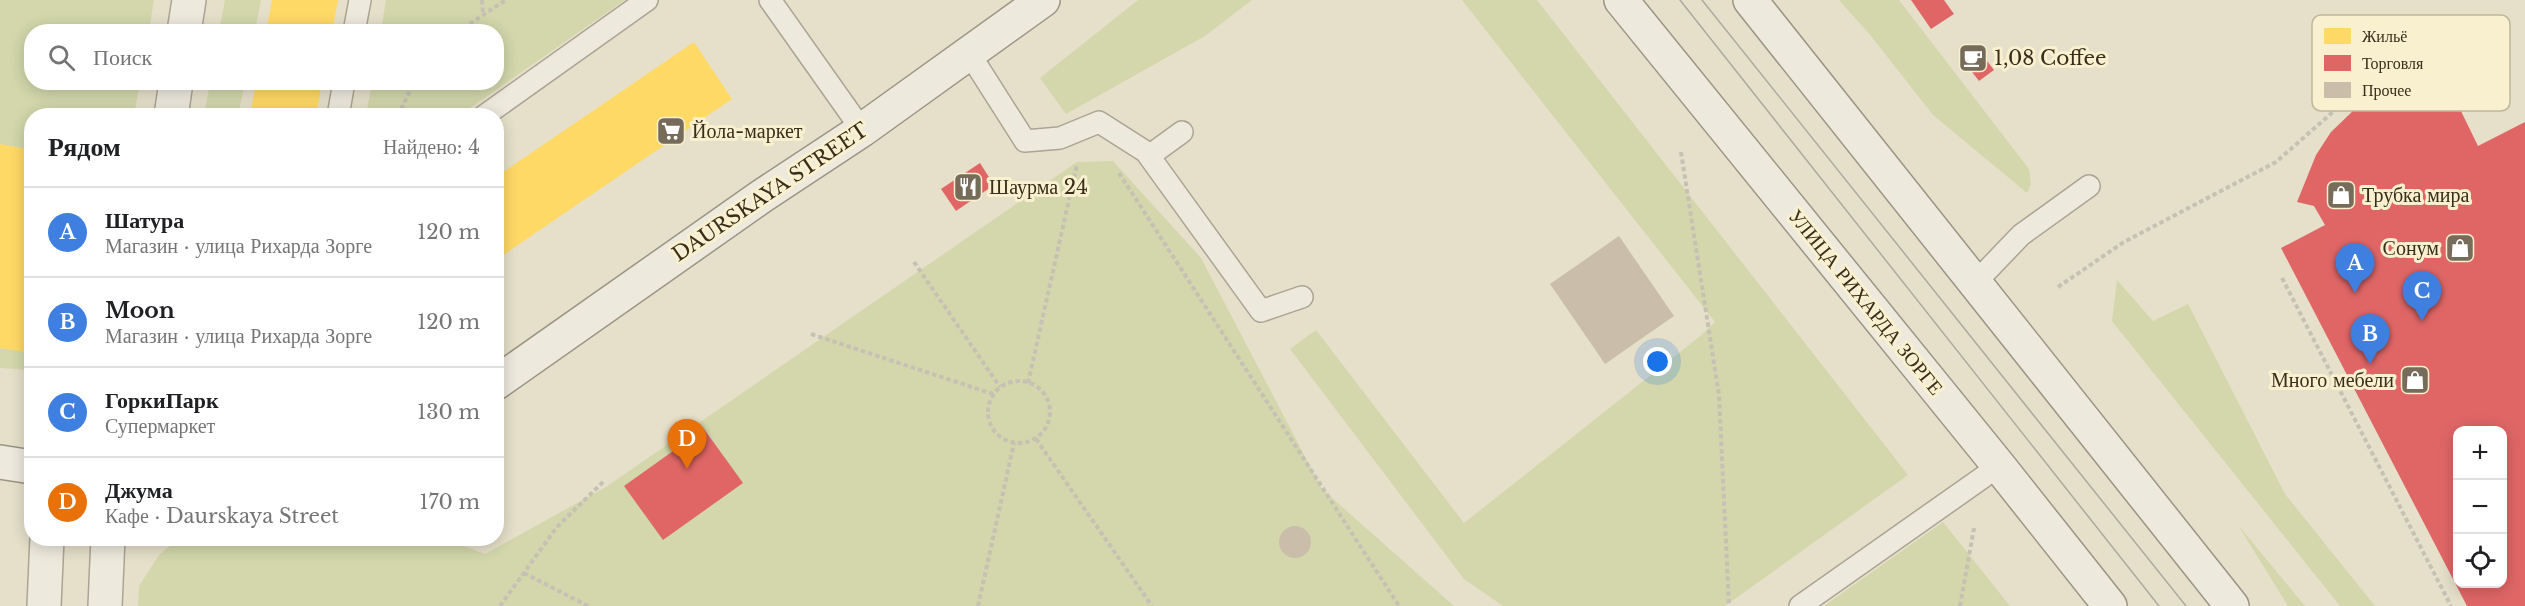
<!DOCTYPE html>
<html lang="ru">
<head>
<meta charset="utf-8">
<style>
  :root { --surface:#fff; --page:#f6f6f6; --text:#202124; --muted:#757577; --line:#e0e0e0; --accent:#b45309 }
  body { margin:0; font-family:"Libre Baskerville",serif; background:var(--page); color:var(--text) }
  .controls { position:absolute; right:18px; bottom:18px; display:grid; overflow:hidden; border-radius:12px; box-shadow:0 3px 15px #0003 }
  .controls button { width:54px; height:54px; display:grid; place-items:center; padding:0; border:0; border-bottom:2px solid var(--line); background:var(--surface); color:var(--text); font:30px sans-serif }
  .you { position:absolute; left:1658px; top:362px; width:21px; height:21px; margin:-15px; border:4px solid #fff; border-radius:50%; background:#1a73e8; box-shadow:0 0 0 9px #1a73e833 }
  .badge { display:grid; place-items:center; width:39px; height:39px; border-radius:50%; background:var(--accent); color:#fff; font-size:20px; font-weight:700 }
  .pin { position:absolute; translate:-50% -50px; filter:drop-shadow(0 2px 3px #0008) }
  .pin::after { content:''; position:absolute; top:32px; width:21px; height:18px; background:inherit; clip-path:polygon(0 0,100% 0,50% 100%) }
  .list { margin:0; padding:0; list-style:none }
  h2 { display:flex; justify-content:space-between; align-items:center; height:78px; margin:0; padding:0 24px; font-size:26px }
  h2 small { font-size:20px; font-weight:400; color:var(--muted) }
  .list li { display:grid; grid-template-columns:39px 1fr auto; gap:18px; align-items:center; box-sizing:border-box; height:90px; padding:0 24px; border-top:2px solid var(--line) }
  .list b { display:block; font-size:22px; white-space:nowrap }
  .list p { margin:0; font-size:20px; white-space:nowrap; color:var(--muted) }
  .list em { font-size:20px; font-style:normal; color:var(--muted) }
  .icon { flex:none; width:33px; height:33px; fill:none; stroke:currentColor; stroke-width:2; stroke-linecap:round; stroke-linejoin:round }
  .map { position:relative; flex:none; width:2525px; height:606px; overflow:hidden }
  .search { position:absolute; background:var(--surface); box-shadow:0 3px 15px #0003; left:24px; top:24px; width:480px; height:66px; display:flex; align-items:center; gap:15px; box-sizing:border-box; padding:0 21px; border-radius:24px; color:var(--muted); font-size:22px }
  .panel { position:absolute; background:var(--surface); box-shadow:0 3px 15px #0003; left:24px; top:108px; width:480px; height:438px; border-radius:24px }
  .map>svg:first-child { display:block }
  .green { fill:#d3d7ab }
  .homes { fill:#ffd966 }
  .shops { fill:#e06666; fill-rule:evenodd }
  .building { fill:#cabeab }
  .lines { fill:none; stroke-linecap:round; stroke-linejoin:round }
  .lane-casing { stroke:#aba494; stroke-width:24 }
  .street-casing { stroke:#aba494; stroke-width:36 }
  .secondary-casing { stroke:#9a9484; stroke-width:36 }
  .path { stroke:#c5c1b4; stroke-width:4; stroke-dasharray:4.5 3; stroke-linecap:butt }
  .lane { stroke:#ede9dd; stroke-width:21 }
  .street { stroke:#ede9dd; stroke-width:33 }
  .secondary { stroke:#ede9dd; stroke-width:33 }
  .tram { stroke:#aca99e; stroke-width:1.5 }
  .labels { text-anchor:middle; stroke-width:6; stroke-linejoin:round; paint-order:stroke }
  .poi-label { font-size:20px; fill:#3a2d1c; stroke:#f8f0cf; text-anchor:start }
  .street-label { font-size:20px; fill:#3a2d1c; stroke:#f8f0cf }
  .key { fill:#f8f0cf; stroke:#bfb699; stroke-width:1.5 }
  .key-label { font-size:16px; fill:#3a2d1c }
</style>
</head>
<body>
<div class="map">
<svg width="2525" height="606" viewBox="0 0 2525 606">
  <rect width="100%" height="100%" fill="#e6e0ca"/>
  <path class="green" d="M0,0H154L149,31L32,32V82L140,83L134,115L32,116L31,150L0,144Z
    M225,0H261L255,31H219Z
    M386,0H625L460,115H366L372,83L496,82V32L381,31Z
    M1138,0H1252L1205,36L1066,114L1040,78Z
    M1462,0H1537L1908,475L1725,606H1503L1464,579L1290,349L1316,330L1464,523L1699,337L1715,322Z
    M1839,0H1899L2029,169L2031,184L2027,193L1933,115L1871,36Z
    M210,83H245L238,115H204Z
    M1113,161L1201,258L1322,489L1454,606H138L139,586L159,555L178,539H445L485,554L606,487L1077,162Z
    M2117,280L2153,321L2188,304L2285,494L2375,606H2340L2112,321Z
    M0,348L31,353V370L0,368Z
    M1943,522L2010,606H1824Z
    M2238,525L2305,606H2288Z"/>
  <path class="homes" d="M272,0H338L332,32H266Z
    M694,42L732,99L496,260V177Z
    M256,82H322L316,116H250Z
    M0,144L32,150V353L0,348Z"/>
  <path class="shops" d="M1911,0H1944L1954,14L1931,29Z
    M1974,44L1994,70L1979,81L1959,55Z
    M2426,65L2445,109L2458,105L2478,146L2525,122V606H2467L2281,248L2325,225L2314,206L2297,202L2316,155L2331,132L2356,108ZM2458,430H2502V584H2458Z
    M980,163L994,185L956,211L941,189Z
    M704,429L743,483L663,540L624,486Z"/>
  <path class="building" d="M1619,236L1674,316L1605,364L1550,284Z
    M1279 542a16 16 0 1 1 32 0a16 16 0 1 1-32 0Z"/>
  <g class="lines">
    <g class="lane-casing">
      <path id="lane" d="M770,0L862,130
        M354,32L360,0
        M969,53L1025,141L1060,138L1099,122L1146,152L1261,311L1302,297
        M338,116L344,82
        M484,116L647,0
        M1149,156L1182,132
        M1975,283L2021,235L2089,186
        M1800,606L1999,466"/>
    </g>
    <g class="street-casing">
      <path id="street" d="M184,32L189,0
        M171,116L176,82
        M44,606L47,538
        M105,606L108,538"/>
    </g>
    <g class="secondary-casing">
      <path id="secondary" d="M1621,0L1999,466L2110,606
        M1750,0L2232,606
        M496,383L762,196L862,130L1043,0
        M0,462L32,467"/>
    </g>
    <path class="path" d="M482,0L483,14
      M457,32L506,0
      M2338,68L2356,108
      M398,116L414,82
      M1681,152L1719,395L1729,606
      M1119,173L1399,606
      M914,262L1000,387
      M2282,278L2451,606
      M2058,287L2124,242L2276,162L2351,96
      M811,334L993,394
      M988 412a31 31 0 1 1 62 0a31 31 0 1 1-62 0Z
      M1028,383L1077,164
      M1036,439L1152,606
      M524,573L588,606
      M500,606L557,527L605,480
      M978,606L1014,443
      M1960,606L1974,528"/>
    <use href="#lane" class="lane"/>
    <use href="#street" class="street"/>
    <use href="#secondary" class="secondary"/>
    <path class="tram" d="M1680,0L2159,606
      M1702,0L2186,606"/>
  </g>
  <defs>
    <g id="cafe-square" transform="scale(1.5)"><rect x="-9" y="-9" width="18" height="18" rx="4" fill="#766c59" stroke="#f8f0cf"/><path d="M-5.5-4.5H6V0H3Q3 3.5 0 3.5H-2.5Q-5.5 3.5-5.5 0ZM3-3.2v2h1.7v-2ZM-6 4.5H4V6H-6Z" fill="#fff"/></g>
    <g id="supermarket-square" transform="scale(1.5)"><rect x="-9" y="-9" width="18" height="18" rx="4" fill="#766c59" stroke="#f8f0cf"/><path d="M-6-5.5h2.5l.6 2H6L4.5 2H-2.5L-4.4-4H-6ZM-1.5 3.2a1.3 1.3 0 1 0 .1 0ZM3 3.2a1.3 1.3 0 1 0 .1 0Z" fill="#fff"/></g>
    <g id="restaurant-square" transform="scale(1.5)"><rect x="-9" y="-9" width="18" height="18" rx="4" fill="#766c59" stroke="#f8f0cf"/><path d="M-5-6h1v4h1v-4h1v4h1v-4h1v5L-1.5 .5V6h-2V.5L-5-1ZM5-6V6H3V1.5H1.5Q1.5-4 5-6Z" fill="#fff"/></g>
    <g id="shop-square" transform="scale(1.5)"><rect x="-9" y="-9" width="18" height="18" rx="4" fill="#766c59" stroke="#f8f0cf"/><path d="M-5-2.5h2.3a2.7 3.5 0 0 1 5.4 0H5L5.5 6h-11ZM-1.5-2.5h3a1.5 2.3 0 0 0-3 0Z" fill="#fff"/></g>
  </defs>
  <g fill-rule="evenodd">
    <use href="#cafe-square" x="1973" y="58"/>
    <use href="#supermarket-square" x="671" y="131"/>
    <use href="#restaurant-square" x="968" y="187"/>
    <use href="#shop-square" x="2341" y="195"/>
    <use href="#shop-square" x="2460" y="248"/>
    <use href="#shop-square" x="2415" y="380"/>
  </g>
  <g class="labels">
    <g class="poi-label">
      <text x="1994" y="65">1,08 Coffee</text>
      <text x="692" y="138">Йола-маркет</text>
      <text x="989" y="194">Шаурма 24</text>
      <text x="2362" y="202">Трубка мира</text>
      <text x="2439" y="255" text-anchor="end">Сонум</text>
      <text x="2394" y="387" text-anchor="end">Много мебели</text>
    </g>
    <g class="street-label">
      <text transform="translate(770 192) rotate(-34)" y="7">DAURSKAYA STREET</text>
      <text transform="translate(1866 302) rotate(51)" y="7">УЛИЦА РИХАРДА ЗОРГЕ</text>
    </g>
  </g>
  <rect x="2312" y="15" width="198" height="96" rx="9" class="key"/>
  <rect x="2324" y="28" width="27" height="16" fill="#ffd966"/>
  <rect x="2324" y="55" width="27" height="16" fill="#e06666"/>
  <rect x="2324" y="82" width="27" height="16" fill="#cabeab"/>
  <g class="key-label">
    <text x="2362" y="42">Жильё</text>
    <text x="2362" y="69">Торговля</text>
    <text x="2362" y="96">Прочее</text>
  </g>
</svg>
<div class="controls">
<button>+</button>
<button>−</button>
<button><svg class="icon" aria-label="locate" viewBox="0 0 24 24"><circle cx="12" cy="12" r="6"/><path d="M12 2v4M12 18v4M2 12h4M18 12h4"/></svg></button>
</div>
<div class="you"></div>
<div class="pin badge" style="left:2355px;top:293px;background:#3f7fe0">A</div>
<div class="pin badge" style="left:2370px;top:364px;background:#3f7fe0">B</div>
<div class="pin badge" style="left:2422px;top:321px;background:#3f7fe0">C</div>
<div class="pin badge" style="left:687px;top:469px;background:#e8710a">D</div>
<div class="search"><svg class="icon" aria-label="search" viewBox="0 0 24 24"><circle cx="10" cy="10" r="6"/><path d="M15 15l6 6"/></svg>Поиск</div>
<section class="panel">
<h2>Рядом<small>Найдено: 4</small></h2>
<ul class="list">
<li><span class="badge" style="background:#3f7fe0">A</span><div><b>Шатура</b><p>Магазин · улица Рихарда Зорге</p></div><em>120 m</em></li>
<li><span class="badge" style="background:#3f7fe0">B</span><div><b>Moon</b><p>Магазин · улица Рихарда Зорге</p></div><em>120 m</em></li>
<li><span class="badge" style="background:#3f7fe0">C</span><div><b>ГоркиПарк</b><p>Супермаркет</p></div><em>130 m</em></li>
<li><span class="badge" style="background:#e8710a">D</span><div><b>Джума</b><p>Кафе · Daurskaya Street</p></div><em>170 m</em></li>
</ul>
</section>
</div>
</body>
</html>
